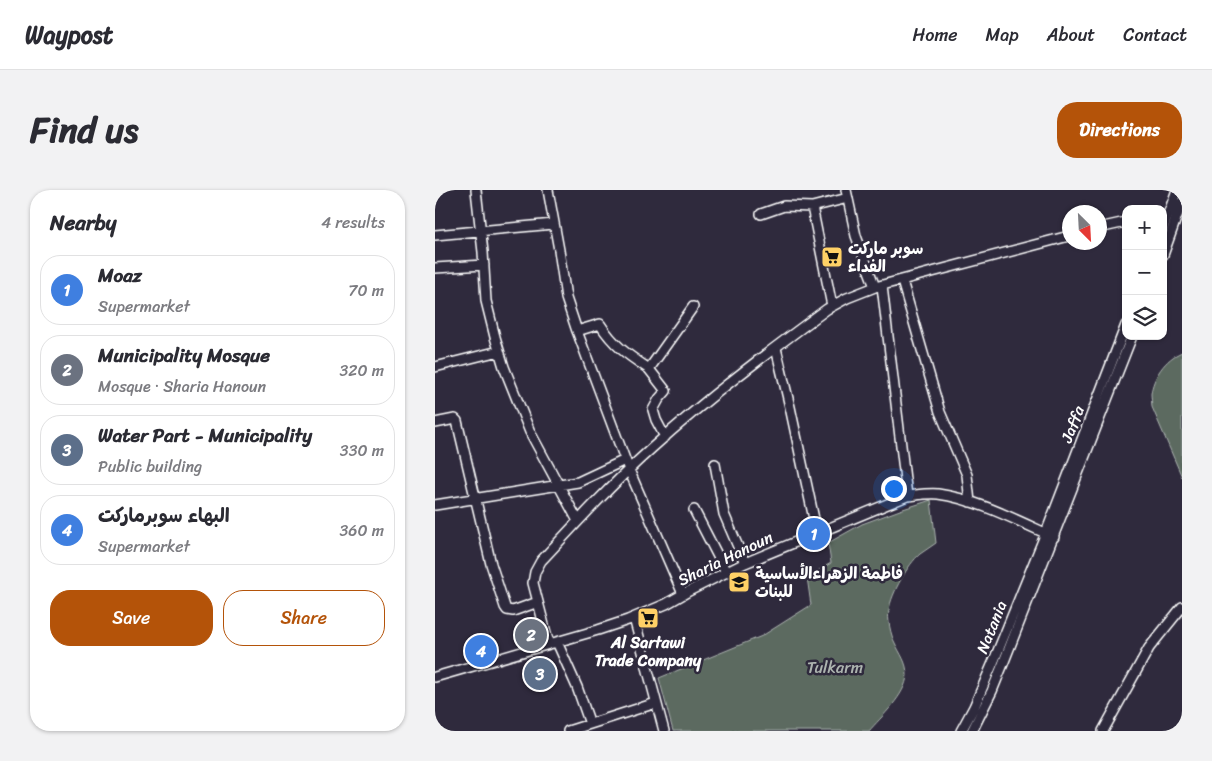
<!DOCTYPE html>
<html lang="en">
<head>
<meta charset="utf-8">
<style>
  :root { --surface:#fff; --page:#f2f2f3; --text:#2b2b33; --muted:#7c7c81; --line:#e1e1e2; --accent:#b45309 }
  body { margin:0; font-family:Sriracha,"Playpen Sans Arabic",sans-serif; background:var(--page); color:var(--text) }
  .controls { position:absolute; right:15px; top:15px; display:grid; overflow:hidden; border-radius:10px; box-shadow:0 1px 4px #0004 }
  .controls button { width:45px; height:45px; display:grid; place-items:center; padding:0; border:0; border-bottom:1px solid var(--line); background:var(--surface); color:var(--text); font:25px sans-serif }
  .compass { position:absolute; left:627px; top:15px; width:45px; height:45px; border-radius:50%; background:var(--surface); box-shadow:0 1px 4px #0004; rotate:156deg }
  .you { position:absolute; left:458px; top:298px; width:18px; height:18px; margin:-12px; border:4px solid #fff; border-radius:50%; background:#1a73e8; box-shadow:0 0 0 8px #1a73e833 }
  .badge { display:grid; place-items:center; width:32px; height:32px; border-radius:50%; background:var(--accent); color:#fff; font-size:16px; font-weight:700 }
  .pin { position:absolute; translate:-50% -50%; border:2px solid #fff; box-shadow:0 1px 5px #0006 }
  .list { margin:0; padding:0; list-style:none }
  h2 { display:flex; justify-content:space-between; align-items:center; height:65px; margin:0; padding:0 20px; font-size:21px }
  h2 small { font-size:16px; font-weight:400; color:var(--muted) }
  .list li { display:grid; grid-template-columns:32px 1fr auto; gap:15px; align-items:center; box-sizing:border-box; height:70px; margin:0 10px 10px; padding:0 10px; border:1px solid var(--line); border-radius:20px }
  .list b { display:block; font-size:19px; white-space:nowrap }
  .list p { margin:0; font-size:16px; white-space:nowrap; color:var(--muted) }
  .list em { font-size:16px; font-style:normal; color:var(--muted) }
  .actions { display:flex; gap:10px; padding:15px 20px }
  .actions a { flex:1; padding:11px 0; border:1px solid var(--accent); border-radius:20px; text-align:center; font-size:18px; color:var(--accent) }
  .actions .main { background:var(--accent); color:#fff }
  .icon { flex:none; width:28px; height:28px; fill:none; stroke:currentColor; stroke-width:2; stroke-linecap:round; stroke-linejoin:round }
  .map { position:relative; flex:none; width:747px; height:541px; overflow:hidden; border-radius:20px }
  header { display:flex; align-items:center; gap:30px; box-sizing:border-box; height:70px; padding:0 25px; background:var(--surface); border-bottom:1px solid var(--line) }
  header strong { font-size:24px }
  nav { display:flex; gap:28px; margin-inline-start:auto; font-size:18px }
  .intro { display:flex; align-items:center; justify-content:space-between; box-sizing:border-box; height:120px; padding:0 30px }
  h1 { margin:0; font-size:35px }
  .button { padding:12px 22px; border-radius:20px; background:var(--accent); color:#fff; font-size:18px; font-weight:700 }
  main { display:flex; gap:30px; padding:0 30px }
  aside { flex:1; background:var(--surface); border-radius:20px; box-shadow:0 1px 4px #0004 }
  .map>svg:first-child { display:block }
  .green { fill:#5b6a61; stroke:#adb4b0 }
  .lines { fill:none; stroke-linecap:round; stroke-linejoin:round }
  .minor-casing { stroke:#fff; stroke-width:12 }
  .minor { stroke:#2f2a3d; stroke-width:9 }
  .labels { text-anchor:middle; stroke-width:5; stroke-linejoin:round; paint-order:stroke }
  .poi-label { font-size:16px; font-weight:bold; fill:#fff; stroke:#2f2a3d; text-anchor:start }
  .street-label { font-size:16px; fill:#fff; stroke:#2f2a3d }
  .park-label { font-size:16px; fill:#adb4b0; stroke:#2f2a3d }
</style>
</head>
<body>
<header>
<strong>Waypost</strong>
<nav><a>Home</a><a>Map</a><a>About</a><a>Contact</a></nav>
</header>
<div class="intro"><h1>Find us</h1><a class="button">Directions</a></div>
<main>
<aside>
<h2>Nearby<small>4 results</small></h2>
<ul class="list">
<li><span class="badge" style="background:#3f7fe0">1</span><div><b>Moaz</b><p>Supermarket</p></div><em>70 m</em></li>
<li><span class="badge" style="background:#6b7280">2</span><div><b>Municipality Mosque</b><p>Mosque · Sharia Hanoun</p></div><em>320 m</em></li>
<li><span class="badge" style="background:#5c6f8a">3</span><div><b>Water Part - Municipality</b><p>Public building</p></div><em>330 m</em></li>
<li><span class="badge" style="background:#3f7fe0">4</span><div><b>البهاء سوبرماركت</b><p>Supermarket</p></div><em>360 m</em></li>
</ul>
<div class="actions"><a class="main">Save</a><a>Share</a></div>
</aside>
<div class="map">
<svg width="747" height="541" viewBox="0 0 747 541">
  <rect width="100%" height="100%" fill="#2f2a3d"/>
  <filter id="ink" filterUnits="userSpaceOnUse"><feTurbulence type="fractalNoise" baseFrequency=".02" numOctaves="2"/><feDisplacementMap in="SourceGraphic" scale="10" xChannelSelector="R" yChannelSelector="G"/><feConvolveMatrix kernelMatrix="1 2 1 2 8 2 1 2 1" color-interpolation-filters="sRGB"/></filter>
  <g filter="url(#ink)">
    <path class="green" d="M747,162V287L717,217C717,213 716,208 716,204C718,187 730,169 747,162Z
      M496,310L501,353C496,357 490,360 485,364C473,374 456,404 454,420C452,428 456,446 460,453C465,464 472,472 472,485C471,505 446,527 434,541H238L224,488L327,446L376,415L372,387L396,373L393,353L427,334L465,320Z"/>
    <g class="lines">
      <g class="minor-casing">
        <path id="minor" d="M41,0L48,62L51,111L60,147L69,177L95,242L143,331
          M113,0L124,60L131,108L142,141L194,280L248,404
          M411,0L421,46L440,97
          M377,17L397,116
          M326,24L349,16L377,17L413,8
          M664,38L691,32
          M728,38L742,0
          M0,45L119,34
          M728,65L747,12
          M0,78L49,75
          M467,91L505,222L532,285L535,312
          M447,96L472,306
          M142,141L165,134C179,156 193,165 214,179
          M341,158L355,217L382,343
          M0,177L64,161
          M0,233L20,229L22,231L56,374L70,417L72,420L78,421L103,412
          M230,247L221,230L218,220L224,209L231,201L214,179L258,117
          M280,274L289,324L310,373
          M0,315L143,292L190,270
          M259,320L291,382
          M199,428L229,541
          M122,452L142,497L155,534
          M114,454L98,393L100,382L106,371C142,332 178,293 217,258C272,208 332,163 392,119L412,108L440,97L634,46
          M0,487L163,440L193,430L231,414L252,402L310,373L472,306C482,305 493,303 503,304C541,309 583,331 619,347
          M133,541L221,513
          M526,541L539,517L560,468L611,343L691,135
          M537,541L557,501L568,474L697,146
          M668,541L714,458L747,417"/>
      </g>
      <use href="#minor" class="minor"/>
    </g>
  </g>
  <defs>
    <g id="supermarket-square" transform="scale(1.125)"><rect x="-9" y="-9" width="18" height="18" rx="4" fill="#ffd166" stroke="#2f2a3d"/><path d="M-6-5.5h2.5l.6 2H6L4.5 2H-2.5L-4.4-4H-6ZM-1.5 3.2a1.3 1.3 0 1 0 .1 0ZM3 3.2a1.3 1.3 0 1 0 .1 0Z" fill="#111"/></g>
    <g id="school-square" transform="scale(1.125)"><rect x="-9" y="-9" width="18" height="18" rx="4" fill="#ffd166" stroke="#2f2a3d"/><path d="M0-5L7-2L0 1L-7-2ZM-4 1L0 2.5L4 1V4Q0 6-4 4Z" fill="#111"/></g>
  </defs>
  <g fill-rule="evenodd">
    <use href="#supermarket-square" x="397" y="67"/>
    <use href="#school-square" x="304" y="392"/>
    <use href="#supermarket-square" x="213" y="428"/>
  </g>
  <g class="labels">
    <g class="poi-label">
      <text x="413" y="64">سوبر ماركت<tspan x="413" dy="18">الفداء</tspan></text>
      <text x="320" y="389">فاطمة الزهراءالأساسية<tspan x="320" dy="18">للبنات</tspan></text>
      <text x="213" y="458" text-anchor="middle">Al Sartawi<tspan x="213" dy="18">Trade Company</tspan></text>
    </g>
    <g class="street-label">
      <text transform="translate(637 234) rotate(-69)" y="6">Jaffa</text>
      <text transform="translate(290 368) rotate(-26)" y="6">Sharia Hanoun</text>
      <text transform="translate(556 437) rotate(-68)" y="6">Natania</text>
    </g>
    <g class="park-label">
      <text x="400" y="483">Tulkarm</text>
    </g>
  </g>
</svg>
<div class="controls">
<button>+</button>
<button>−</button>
<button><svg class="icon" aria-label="layers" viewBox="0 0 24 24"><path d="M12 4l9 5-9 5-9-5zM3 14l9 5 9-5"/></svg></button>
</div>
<svg class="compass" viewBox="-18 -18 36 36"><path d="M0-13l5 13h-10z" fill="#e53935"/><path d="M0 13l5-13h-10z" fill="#7c7c81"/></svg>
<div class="you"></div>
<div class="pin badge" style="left:379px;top:344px;background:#3f7fe0">1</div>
<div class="pin badge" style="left:96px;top:445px;background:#6b7280">2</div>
<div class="pin badge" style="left:105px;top:484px;background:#5c6f8a">3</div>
<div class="pin badge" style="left:46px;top:461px;background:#3f7fe0">4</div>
</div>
</main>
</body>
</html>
